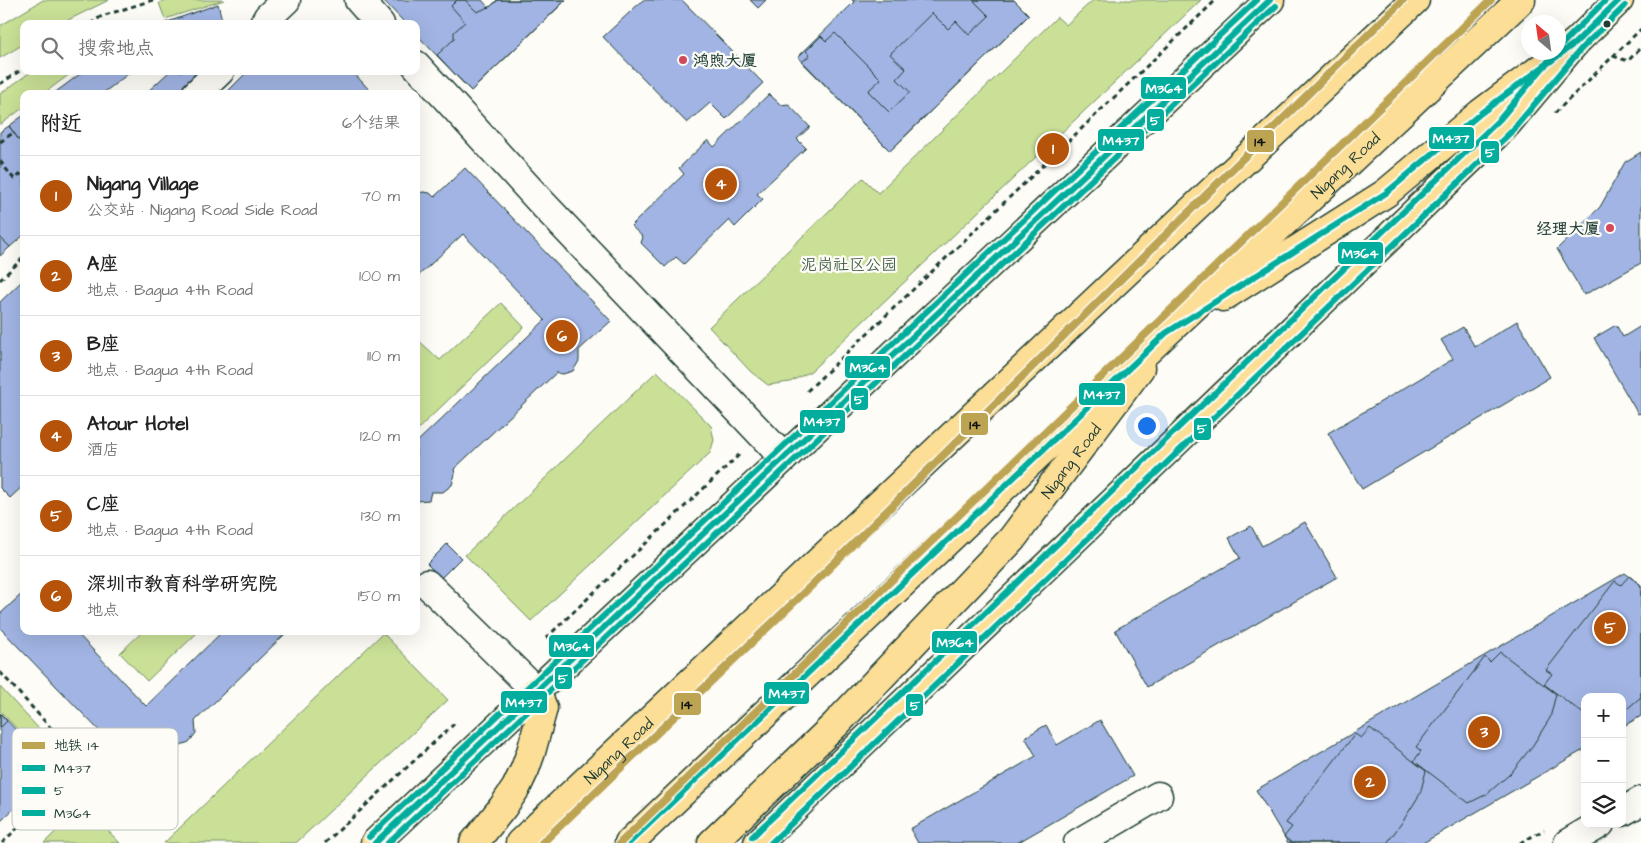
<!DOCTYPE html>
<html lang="zh">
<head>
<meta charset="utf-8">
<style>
  :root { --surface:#fff; --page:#f6f6f6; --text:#222; --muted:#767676; --line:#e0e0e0; --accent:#b45309 }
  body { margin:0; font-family:"Architects Daughter","LXGW WenKai TC",sans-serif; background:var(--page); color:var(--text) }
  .controls { position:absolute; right:15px; bottom:15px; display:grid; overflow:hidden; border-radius:10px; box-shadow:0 5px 20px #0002 }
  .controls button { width:45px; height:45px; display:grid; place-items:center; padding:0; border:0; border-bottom:1px solid var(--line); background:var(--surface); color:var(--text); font:25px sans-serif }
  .compass { position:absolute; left:1521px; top:15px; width:45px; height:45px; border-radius:50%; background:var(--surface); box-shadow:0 5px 20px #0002; rotate:331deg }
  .you { position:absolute; left:1146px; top:425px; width:18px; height:18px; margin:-12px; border:4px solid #fff; border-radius:50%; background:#1a73e8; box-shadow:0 0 0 8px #1a73e833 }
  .badge { display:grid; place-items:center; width:32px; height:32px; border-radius:50%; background:var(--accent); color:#fff; font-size:16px; font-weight:700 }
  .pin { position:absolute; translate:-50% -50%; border:2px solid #fff; box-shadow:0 1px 5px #0006 }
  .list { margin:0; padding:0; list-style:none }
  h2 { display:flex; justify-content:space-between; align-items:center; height:65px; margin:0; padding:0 20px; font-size:21px }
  h2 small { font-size:16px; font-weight:400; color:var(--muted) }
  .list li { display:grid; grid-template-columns:32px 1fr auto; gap:15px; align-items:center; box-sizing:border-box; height:80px; padding:0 20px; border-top:1px solid var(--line) }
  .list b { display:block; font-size:19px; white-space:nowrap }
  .list p { margin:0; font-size:16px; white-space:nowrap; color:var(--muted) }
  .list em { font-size:16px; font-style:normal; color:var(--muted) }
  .icon { flex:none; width:28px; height:28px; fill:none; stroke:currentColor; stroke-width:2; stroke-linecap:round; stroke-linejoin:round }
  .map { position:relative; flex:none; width:1641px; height:843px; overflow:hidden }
  .search { position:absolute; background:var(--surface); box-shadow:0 5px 20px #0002; left:20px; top:20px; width:400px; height:55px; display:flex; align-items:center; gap:12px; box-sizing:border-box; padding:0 18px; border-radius:10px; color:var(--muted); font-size:19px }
  .panel { position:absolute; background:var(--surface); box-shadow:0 5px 20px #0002; left:20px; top:90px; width:400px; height:545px; border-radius:10px }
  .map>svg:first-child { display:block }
  .green { fill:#c9e096; stroke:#748e65 }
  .building { fill:#a1b4e3; stroke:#1f3d34 }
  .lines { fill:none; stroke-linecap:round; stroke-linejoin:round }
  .minor-casing { stroke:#1f3d34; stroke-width:31 }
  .major-casing { stroke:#1f3d34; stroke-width:31 }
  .highway-casing { stroke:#1f3d34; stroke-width:31 }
  .path { stroke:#1f3d34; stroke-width:3; stroke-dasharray:5 4; stroke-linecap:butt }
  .minor { stroke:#fdfcf7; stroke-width:28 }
  .major { stroke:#fcde96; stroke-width:28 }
  .highway { stroke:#fcde96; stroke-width:28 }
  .bus-1-casing { stroke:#fdfcf7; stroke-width:10 }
  .bus-2-casing { stroke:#fdfcf7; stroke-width:10 }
  .bus-3-casing { stroke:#fdfcf7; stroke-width:10 }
  .bus-1 { stroke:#01ad9c; stroke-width:6 }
  .bus-2 { stroke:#01ad9c; stroke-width:6 }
  .bus-3 { stroke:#01ad9c; stroke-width:6 }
  .metro-1-casing { stroke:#fdfcf7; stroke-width:11 }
  .metro-1 { stroke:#bda452; stroke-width:8 }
  .bus-dot { fill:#1f3d34; stroke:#fdfcf7; stroke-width:2 }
  .poi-dot { fill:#d1495b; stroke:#fdfcf7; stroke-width:2 }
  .labels { text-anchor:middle; stroke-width:4.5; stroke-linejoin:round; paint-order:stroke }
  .poi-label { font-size:16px; font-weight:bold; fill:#1f3d34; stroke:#fdfcf7; text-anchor:start }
  .street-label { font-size:16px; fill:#1f3d34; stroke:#fdfcf7 }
  .park-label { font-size:16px; fill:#415e48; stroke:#fdfcf7 }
  .key { fill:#fdfcf7; stroke:#bac3bc; stroke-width:1 }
  .key-label { font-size:14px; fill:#1f3d34 }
  .line-badge { stroke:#fdfcf7; stroke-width:2 }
  .badge-label { font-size:14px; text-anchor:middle; font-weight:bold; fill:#fff }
  .pale-badge-label { font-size:14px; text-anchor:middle; font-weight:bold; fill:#111 }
</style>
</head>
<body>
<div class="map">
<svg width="1641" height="843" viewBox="0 0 1641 843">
  <rect width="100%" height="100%" fill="#fdfcf7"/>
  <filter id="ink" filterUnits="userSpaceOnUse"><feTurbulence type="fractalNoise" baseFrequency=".02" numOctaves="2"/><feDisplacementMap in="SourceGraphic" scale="10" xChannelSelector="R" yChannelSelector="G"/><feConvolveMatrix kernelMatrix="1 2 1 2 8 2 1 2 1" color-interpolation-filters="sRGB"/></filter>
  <g filter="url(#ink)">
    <path class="green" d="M43,0H109L60,24H24V44L0,58V26Z
      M165,0H224L165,19L159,3Z
      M1093,0H1201L811,371L790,382L768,385L751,372L709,327L863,178L878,193L1057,17L1066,25Z
      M32,71H74L43,94H24V107L0,125V94Z
      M501,303L524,327L416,431V338L440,360Z
      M657,371L711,426L714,440L710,453L531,621L465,555Z
      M143,631H199L147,681L120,653Z
      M383,633L448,700L296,843H164Z
      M0,687L41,731L58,758L51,764L0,711Z
      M83,805L120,843H44Z"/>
    <path class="building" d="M383,0H482L489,8L497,0H566L471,91L416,34V24H406Z
      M457,0H465L477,12L491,6L498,0H566L471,91L437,55L454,39V32L465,22L451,6Z
      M643,0H682L763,83L726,119L710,103L687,123L603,37Z
      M750,0H766L758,8Z
      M852,0H1014L1029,15L890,151L798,57L854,2Z
      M973,0H1014L1029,15L890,151L802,62L810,55L806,51L821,36L826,41L835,33L881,79L868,91L889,112L910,92L897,79L906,69L890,54L932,13L948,29L956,21L969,35L989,16Z
      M218,4L223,24H162Z
      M84,71H132L102,94H53Z
      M170,71H204L180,94H145Z
      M248,71H352L373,94H225Z
      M769,94L781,105L788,104L810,127L797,139L806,148L757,194L763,199L735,227L729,220L684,264L676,257L665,267L641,243L643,237L631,226L684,174L679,168L708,140L714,147Z
      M24,115V147L9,126Z
      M9,126L24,147V235L10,247L0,237V132Z
      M1641,152V263L1584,295L1557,249L1600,207L1625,162Z
      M465,168L611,321L579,350V361L573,371L563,374L556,373L454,469L455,474L452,485L443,492H431L429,500L416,501V443L545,320L463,234L416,278V193L424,192L430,193L434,197Z
      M0,237L10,247L0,256Z
      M24,279V485L10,498L0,488V302Z
      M1517,321L1550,377L1362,489L1328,433L1453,359L1441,340L1463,327L1475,347Z
      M1616,325L1623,337L1641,326V413L1638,414L1594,338Z
      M1305,522L1337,577L1147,687L1115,630L1240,558L1229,538L1251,526L1262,546Z
      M447,544L461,558L441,578L427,564Z
      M24,571V589L21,580Z
      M1625,573L1641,585V716L1622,727V697H1585V749L1423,843H1288L1256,790Z
      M1629,576L1641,585V697L1622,713V697H1585V715L1544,684L1552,674L1546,670L1615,581L1621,585Z
      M24,592V631H75L146,706L223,631H288L195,721L196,733L189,742L178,746L172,744L141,774L0,628V614Z
      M1500,652L1556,694L1550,718L1533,745L1511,773L1487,794L1469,803L1414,761L1421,751L1416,747L1485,657L1490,662Z
      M0,713L54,770L0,822Z
      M0,713L7,721L0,728Z
      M1100,720L1133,776L1017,843H918L910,829L1036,756L1025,737L1046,725L1057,745Z
      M1370,728L1426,771L1420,794L1403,821L1387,843H1292L1284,837L1292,827L1286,823L1355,734L1361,738Z"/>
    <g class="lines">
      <g class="minor-casing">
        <path id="minor" d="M359,0L380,24
          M264,24L268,17L286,0
          M416,65L541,202L784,458
          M196,94L220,71
          M427,584L536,691
          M1622,812L1641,801
          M1078,843L1158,796
          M1568,843L1600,824"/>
      </g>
      <g class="major-casing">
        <g id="major">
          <path d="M375,843L1270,0"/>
          <path id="s1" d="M712,843L835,725L1012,539L1140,368"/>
          <path d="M758,843L1506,125L1575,43L1619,0"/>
        </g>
      </g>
      <g class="highway-casing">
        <g id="highway">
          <path d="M1223,297L1386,193L1481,113L1575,43"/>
          <path d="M474,843L503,807L516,788L525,769L531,752L543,708L536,691"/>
          <path id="s2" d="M520,843L1415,0"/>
          <path id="s3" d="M629,843L1166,333L1521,0"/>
        </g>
      </g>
      <path class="path" d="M90,24L102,16L153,0
        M1613,56L1628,61L1641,47
        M0,84L24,68
        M1555,113L1641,29
        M0,142L13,133
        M0,161L14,179L24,172
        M0,280L24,257
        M807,391L1216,0
        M546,638L741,453
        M0,672L59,737L70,760V777L80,796L106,815
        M2,843L70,777
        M325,843L454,724
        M1520,843L1544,830"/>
      <use href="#minor" class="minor"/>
      <use href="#major" class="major"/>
      <use href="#highway" class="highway"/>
      <g class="bus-1-casing">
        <path id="bus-1" d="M375,843L1270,0
          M629,843L1166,333L1386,193L1481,113L1575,43L1619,0"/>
      </g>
      <g class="bus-2-casing">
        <path id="bus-2" d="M388,843L1276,6
          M771,843L1512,131L1581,49L1625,6"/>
      </g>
      <g class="bus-3-casing">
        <path id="bus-3" d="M1558,49L1569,37L1606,0
          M369,837L1257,0
          M752,837L1500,119L1556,52"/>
      </g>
      <use href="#bus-1" class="bus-1"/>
      <use href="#bus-2" class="bus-2"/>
      <use href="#bus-3" class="bus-3"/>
      <g class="metro-1-casing">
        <path id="metro-1" d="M542,843L814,583L1403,0
          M620,843L1491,0"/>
      </g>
      <use href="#metro-1" class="metro-1"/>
    </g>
  </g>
  <circle class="bus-dot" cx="1607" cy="24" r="4.5"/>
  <g class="poi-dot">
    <circle cx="683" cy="60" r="5"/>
    <circle cx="1610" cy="228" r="5"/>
  </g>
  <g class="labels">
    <g class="poi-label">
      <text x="693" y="66">鸿煦大厦</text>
      <text x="1600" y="234" text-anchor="end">经理大厦</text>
    </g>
    <g class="street-label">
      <text dy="6" stroke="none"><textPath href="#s3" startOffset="986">Nigang Road</textPath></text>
      <text dy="6" stroke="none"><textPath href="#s1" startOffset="525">Nigang Road</textPath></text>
      <text dy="6" stroke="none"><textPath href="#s2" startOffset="135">Nigang Road</textPath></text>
    </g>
    <g class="park-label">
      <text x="849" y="270">泥岗社区公园</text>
    </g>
  </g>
  <rect x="12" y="728" width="166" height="102" rx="8" class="key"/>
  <rect x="22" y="742" width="23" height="7" fill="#bda452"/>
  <rect x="22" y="765" width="23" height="6" fill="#01ad9c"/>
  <rect x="22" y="787" width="23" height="7" fill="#01ad9c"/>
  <rect x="22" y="810" width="23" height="6" fill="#01ad9c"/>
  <g class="key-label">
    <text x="54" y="750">地铁 14</text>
    <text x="54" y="773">M437</text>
    <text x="54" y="795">5</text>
    <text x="54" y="818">M364</text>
  </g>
  <g class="line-badge">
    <rect x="1140" y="76" width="47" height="24" rx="5" fill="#01ad9c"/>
    <rect x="1146" y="108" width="19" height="24" rx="5" fill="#01ad9c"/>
    <rect x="1428" y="126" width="47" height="24" rx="5" fill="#01ad9c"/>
    <rect x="1097" y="128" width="48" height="24" rx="5" fill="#01ad9c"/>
    <rect x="1246" y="129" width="29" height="24" rx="5" fill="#bda452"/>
    <rect x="1480" y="140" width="20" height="24" rx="5" fill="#01ad9c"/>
    <rect x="1337" y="241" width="47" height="24" rx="5" fill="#01ad9c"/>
    <rect x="844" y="355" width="47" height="24" rx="5" fill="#01ad9c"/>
    <rect x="1078" y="382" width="48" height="24" rx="5" fill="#01ad9c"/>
    <rect x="850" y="387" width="19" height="24" rx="5" fill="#01ad9c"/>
    <rect x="799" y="409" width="47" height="25" rx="5" fill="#01ad9c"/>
    <rect x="960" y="412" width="29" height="24" rx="5" fill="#bda452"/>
    <rect x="1193" y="417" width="19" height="24" rx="5" fill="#01ad9c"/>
    <rect x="931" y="630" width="47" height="24" rx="5" fill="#01ad9c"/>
    <rect x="548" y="634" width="47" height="24" rx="5" fill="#01ad9c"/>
    <rect x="554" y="666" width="19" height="24" rx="5" fill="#01ad9c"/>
    <rect x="763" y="681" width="47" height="24" rx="5" fill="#01ad9c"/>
    <rect x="500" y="690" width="48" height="24" rx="5" fill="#01ad9c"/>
    <rect x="673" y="692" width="29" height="24" rx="5" fill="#bda452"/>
    <rect x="905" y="693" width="19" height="24" rx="5" fill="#01ad9c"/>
  </g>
  <g class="badge-label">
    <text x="1164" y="93">M364</text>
    <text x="1155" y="125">5</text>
    <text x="1451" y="143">M437</text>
    <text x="1121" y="145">M437</text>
    <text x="1490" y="157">5</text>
    <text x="1360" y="258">M364</text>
    <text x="868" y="372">M364</text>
    <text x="1102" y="399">M437</text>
    <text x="859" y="404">5</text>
    <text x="822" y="426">M437</text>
    <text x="1202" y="433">5</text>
    <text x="955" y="647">M364</text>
    <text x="572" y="651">M364</text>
    <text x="563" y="683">5</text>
    <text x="787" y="698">M437</text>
    <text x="524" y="707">M437</text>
    <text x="915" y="710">5</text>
  </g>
  <g class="pale-badge-label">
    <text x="1260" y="146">14</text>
    <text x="975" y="429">14</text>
    <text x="687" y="709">14</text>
  </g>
</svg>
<div class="controls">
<button>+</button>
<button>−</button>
<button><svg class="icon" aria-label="layers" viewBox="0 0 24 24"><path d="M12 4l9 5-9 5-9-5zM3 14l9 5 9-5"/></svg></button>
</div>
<svg class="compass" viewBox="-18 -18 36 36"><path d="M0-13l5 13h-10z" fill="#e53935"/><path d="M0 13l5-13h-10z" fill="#767676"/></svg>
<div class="you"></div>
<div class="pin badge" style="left:1053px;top:149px">1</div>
<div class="pin badge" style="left:1370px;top:782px">2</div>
<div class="pin badge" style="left:1484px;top:732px">3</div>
<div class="pin badge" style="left:721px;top:184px">4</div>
<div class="pin badge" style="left:1610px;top:628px">5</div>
<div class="pin badge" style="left:562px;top:336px">6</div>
<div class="search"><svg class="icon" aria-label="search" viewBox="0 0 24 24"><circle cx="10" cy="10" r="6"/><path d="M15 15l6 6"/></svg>搜索地点</div>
<section class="panel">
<h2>附近<small>6个结果</small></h2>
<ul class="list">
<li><span class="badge">1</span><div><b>Nigang Village</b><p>公交站 · Nigang Road Side Road</p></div><em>70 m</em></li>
<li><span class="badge">2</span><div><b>A座</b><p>地点 · Bagua 4th Road</p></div><em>100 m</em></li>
<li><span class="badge">3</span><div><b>B座</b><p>地点 · Bagua 4th Road</p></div><em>110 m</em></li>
<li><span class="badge">4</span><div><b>Atour Hotel</b><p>酒店</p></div><em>120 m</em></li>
<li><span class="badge">5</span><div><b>C座</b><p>地点 · Bagua 4th Road</p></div><em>130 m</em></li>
<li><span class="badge">6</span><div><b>深圳市教育科学研究院</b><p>地点</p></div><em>150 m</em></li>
</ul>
</section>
</div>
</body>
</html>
